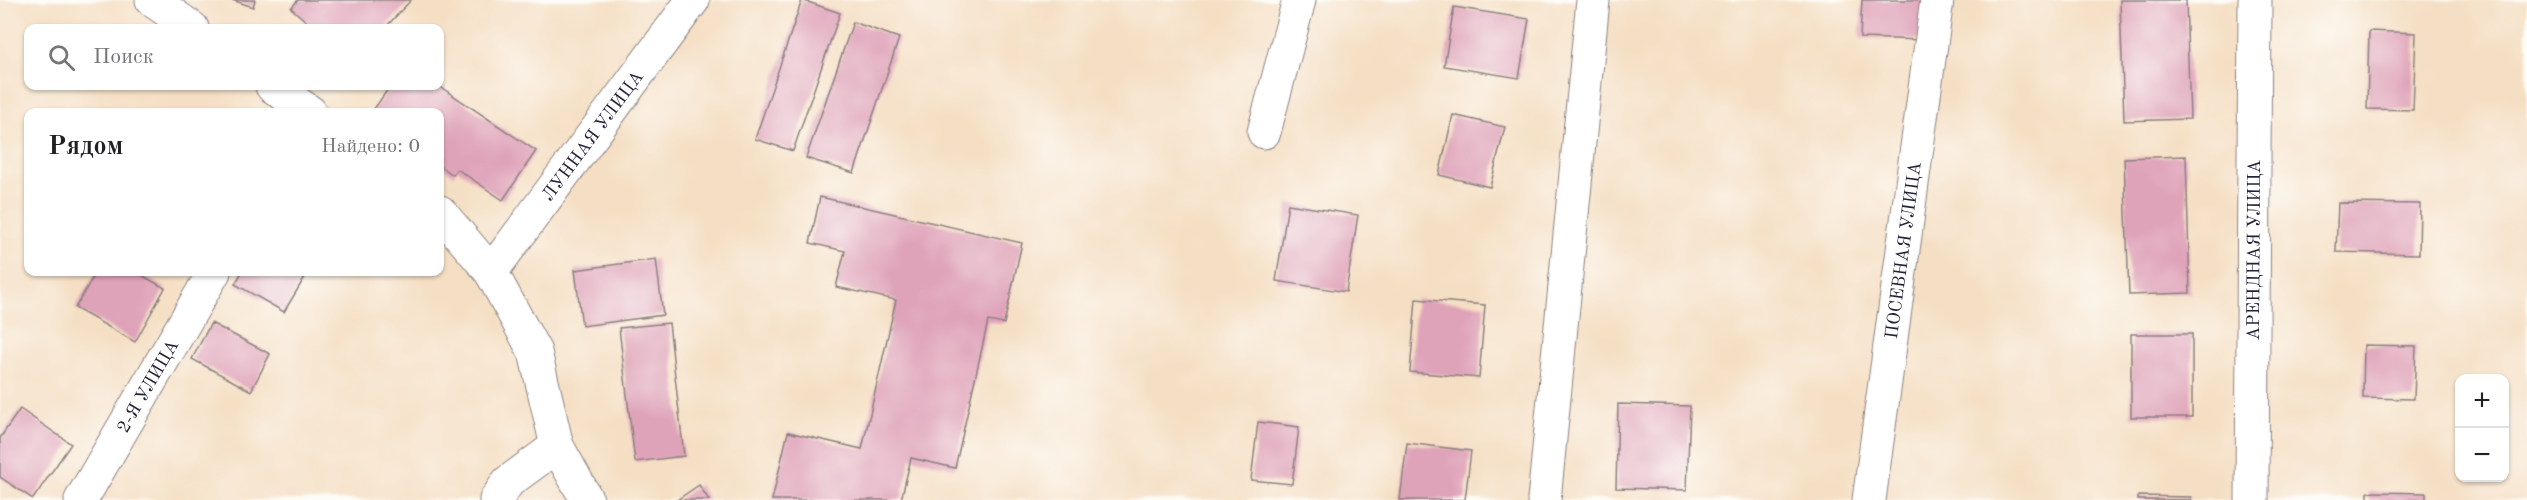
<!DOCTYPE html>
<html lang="ru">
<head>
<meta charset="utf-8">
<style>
  :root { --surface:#fff; --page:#f6f6f6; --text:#202124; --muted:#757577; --line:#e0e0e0 }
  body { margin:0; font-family:"Old Standard TT",serif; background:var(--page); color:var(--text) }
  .controls { position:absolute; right:18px; bottom:18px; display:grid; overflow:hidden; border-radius:12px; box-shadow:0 2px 4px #0004 }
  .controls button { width:54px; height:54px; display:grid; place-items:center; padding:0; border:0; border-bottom:2px solid var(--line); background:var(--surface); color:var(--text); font:30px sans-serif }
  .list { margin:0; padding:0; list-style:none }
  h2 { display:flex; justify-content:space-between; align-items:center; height:78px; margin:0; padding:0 24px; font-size:26px }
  h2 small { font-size:20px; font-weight:400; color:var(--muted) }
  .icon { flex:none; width:33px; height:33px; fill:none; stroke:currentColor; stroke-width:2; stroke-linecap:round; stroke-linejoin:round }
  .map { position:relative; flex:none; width:2527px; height:500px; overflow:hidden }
  .search { position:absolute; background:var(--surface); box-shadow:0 2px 4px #0004; left:24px; top:24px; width:420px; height:66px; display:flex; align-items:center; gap:15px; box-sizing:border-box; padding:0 21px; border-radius:12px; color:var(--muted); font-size:22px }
  .panel { position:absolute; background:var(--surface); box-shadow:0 2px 4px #0004; left:24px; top:108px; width:420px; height:168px; border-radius:12px }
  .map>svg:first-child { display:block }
  .building { fill:#dfa3b9 }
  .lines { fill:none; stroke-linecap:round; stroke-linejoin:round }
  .minor-casing { stroke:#8c8080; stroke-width:35 }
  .minor { stroke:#fff; stroke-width:33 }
  .labels { text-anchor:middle; stroke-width:4.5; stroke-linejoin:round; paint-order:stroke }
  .street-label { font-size:18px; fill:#22223b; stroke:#fdfcf7 }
</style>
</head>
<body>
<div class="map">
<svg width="2527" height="500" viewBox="0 0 2527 500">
  <rect width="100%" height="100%" fill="#fdfcf7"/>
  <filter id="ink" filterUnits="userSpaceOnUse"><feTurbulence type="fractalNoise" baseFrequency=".0167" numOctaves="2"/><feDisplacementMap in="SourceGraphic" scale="12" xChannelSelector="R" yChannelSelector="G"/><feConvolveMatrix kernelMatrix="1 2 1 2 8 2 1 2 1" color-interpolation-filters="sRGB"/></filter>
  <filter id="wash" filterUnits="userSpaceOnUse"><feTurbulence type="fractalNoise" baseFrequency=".008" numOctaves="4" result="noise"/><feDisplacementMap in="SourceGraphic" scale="24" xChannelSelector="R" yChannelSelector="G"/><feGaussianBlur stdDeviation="1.35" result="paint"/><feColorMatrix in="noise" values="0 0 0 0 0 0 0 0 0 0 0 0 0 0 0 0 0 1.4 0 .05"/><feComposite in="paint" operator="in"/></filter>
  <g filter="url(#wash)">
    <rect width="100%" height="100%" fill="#f5dfc4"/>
    <g id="blocks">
      <path class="building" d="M232,0H255L253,7Z
        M298,0H411L385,28H314L291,8Z
        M802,0L840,13L793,151L755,139Z
        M1862,0H1927L1925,40L1860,38Z
        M2120,0H2186L2190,119L2124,121Z
        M1454,7L1529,19L1519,78L1444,66Z
        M853,22L899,38L854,173L806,158Z
        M2369,31L2416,33L2413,110L2367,109Z
        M390,86H439L536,151L503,200L457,169L453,175L440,166V112H372Z
        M1453,115L1505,127L1490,187L1439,175Z
        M2186,156L2190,293L2129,295L2124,158Z
        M820,197L1022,243L1004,324L988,321L955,468L911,458L901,500H772L788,432L862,449L896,300L836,287L845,251L810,243Z
        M2338,203L2420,204L2419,254L2336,252Z
        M1288,204L1358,215L1346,292L1276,281Z
        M656,259L663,315L582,326L575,270Z
        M96,272H136L165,288L135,342L75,308Z
        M242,272H308L284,312L235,284Z
        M1416,299L1485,305L1479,378L1410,372Z
        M211,323L270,354L251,391L192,359Z
        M669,323L684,456L635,462L619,328Z
        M2131,334H2192V417H2131Z
        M2364,345L2416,346L2414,399L2363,398Z
        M1618,404L1690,406L1687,490L1616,488Z
        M20,409L71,444L33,499L0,477V438Z
        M1258,422L1299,427L1292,484L1251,480Z
        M1407,443L1471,451L1465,500H1400Z
        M699,485L709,500H677Z
        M2368,492L2426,493V500H2368Z
        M2138,496L2191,497V500H2138Z"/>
    </g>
  </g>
  <g filter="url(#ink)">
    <use href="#blocks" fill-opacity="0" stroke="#8c8080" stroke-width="1.5"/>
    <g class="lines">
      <g class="minor-casing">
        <g id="minor">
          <path d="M152,0L192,28"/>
          <path d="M272,86L310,112"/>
          <path d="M1264,132L1299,0"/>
          <path d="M440,212L491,272L535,352L557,446L587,500"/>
          <path id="s1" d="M491,272L693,0"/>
          <path id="s2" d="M81,500L214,272"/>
          <path d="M496,500L508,482L557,446"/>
          <path d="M1544,500L1593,0"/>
          <path id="s3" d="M1869,500L1937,0"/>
          <path id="s4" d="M2252,500L2255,0"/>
        </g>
      </g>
      <use href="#minor" class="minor"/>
    </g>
  </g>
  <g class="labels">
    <g class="street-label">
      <text dy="6" stroke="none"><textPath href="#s1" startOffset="170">ЛУННАЯ УЛИЦА</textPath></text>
      <text dy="6" stroke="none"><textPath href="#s3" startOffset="252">ПОСЕВНАЯ УЛИЦА</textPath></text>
      <text dy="6" stroke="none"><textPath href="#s4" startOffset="250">АРЕНДНАЯ УЛИЦА</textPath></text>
      <text dy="6" stroke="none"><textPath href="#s2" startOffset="132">2-Я УЛИЦА</textPath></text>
    </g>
  </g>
</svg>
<div class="controls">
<button>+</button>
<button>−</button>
</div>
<div class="search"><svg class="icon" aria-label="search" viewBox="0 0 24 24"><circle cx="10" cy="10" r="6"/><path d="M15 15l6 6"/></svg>Поиск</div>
<section class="panel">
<h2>Рядом<small>Найдено: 0</small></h2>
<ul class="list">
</ul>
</section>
</div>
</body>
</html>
